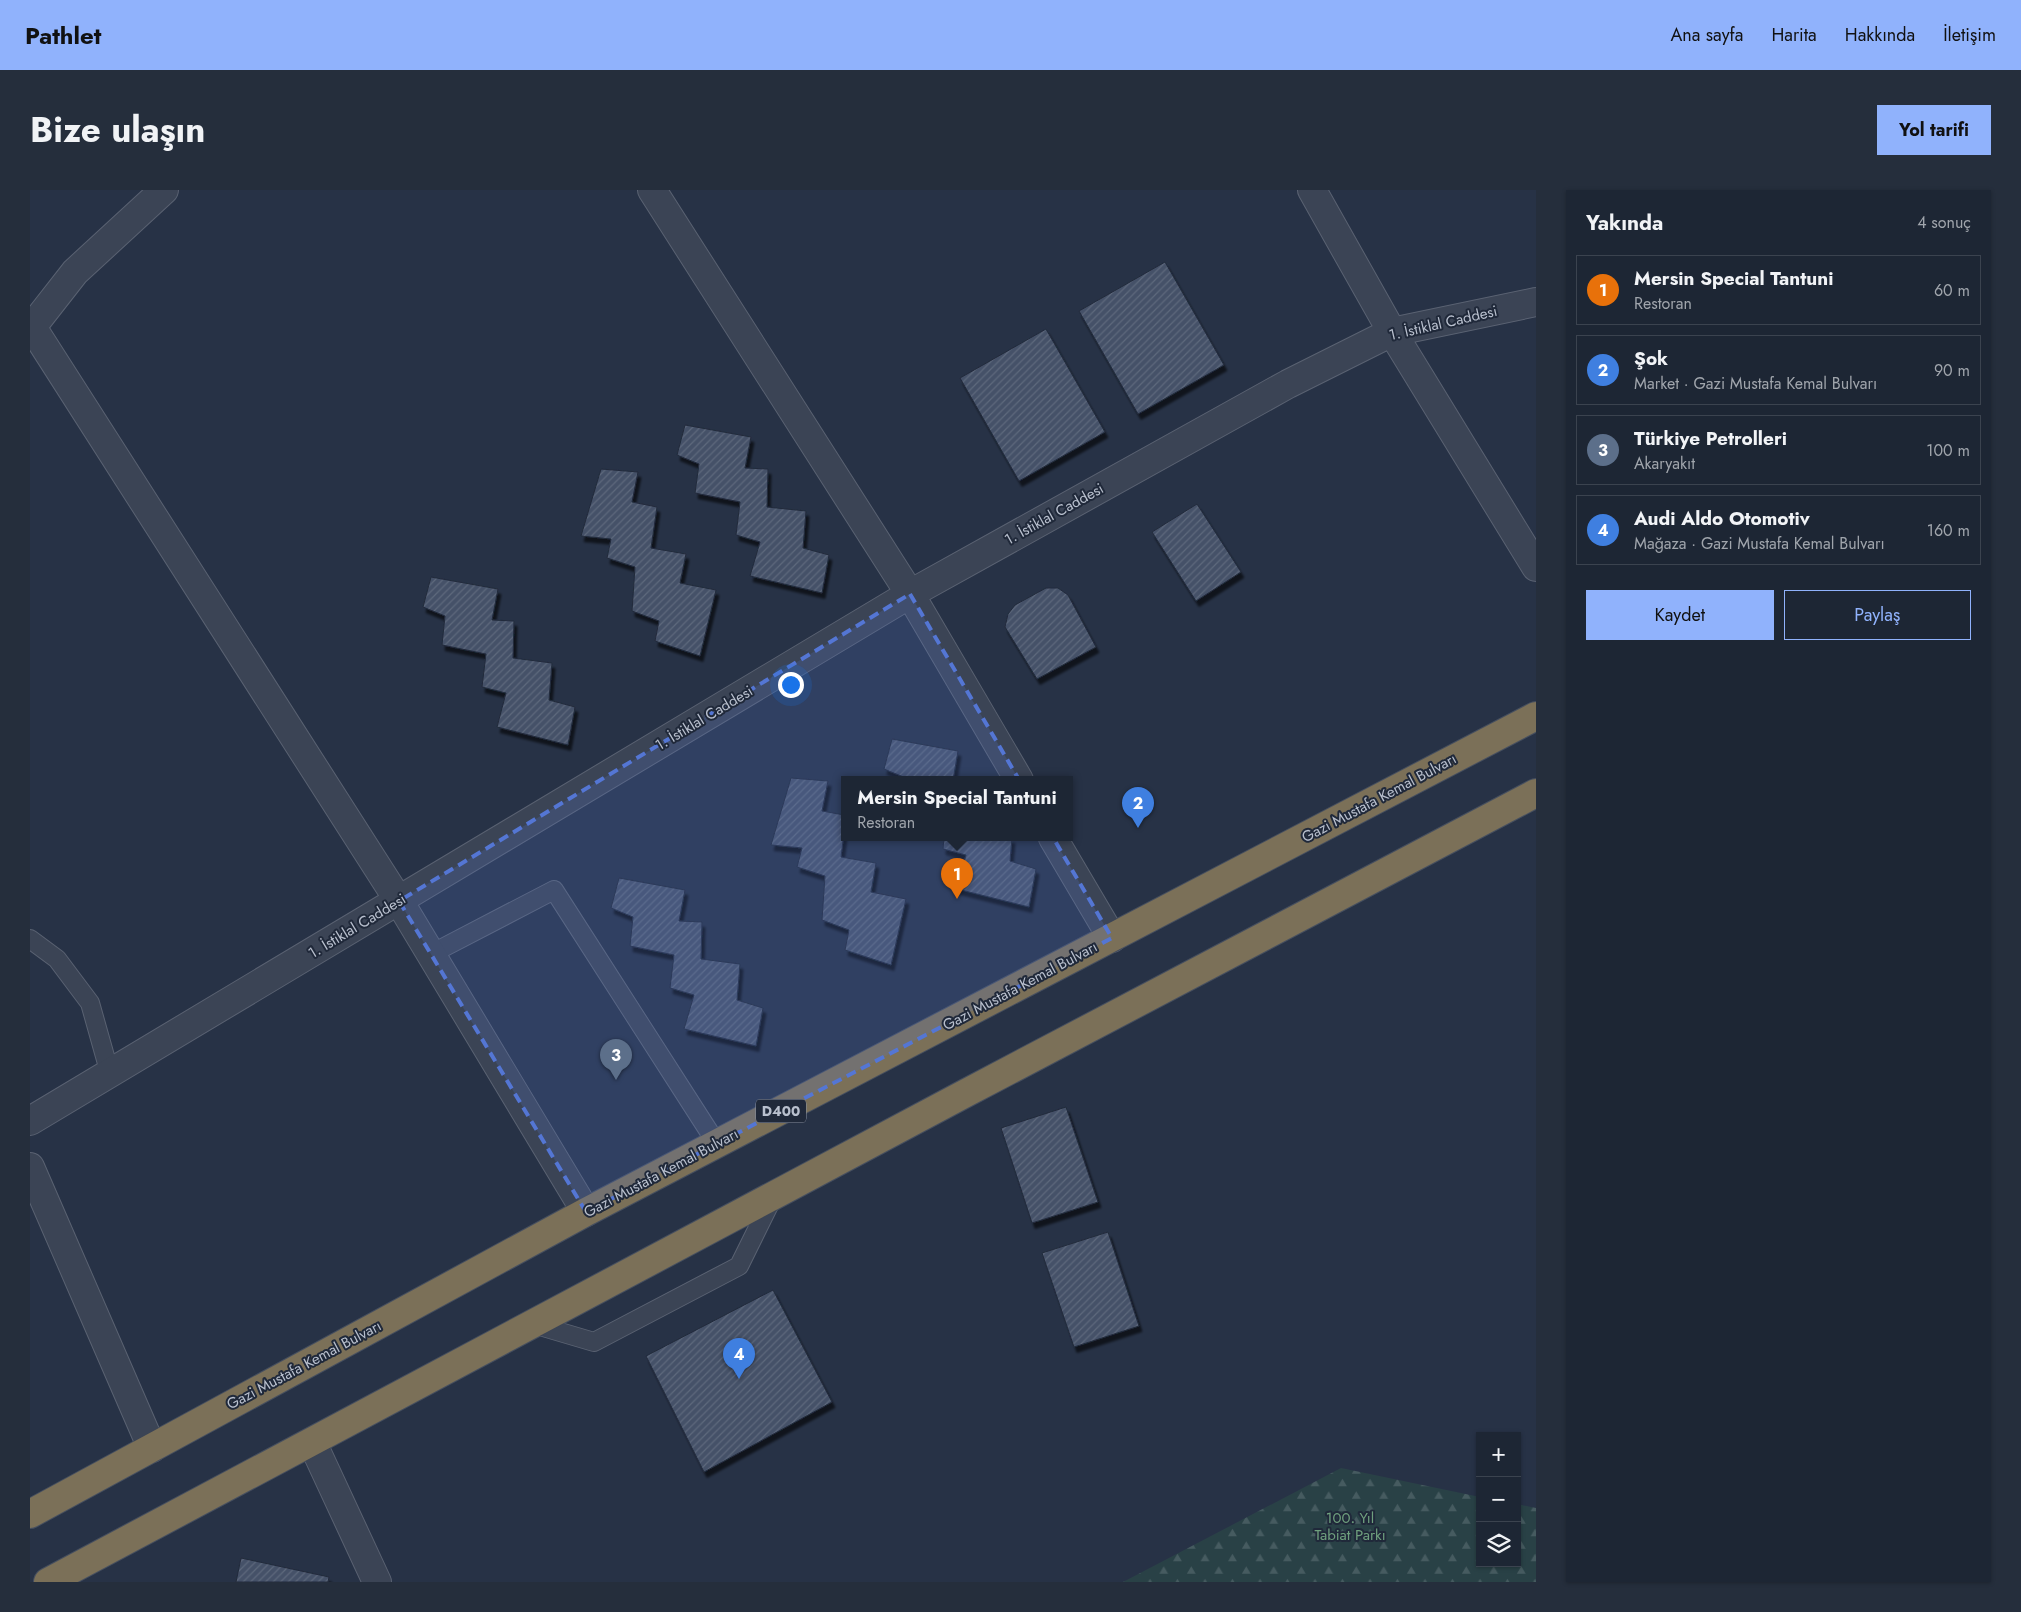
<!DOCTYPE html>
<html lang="tr">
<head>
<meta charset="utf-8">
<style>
  :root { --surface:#1d2634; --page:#252e3c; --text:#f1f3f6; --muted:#a0a5ac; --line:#3b434f; --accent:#90b2fc }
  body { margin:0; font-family:Jost,sans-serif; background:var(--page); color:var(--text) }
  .controls { position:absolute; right:15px; bottom:15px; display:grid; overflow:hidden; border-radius:0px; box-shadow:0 1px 4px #0004 }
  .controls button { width:45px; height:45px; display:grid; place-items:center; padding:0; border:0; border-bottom:1px solid var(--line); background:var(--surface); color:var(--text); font:25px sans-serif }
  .you { position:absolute; left:760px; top:494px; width:18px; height:18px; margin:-12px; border:4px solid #fff; border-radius:50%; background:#1a73e8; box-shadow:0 0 0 8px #1a73e833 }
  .badge { display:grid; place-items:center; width:32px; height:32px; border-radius:50%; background:var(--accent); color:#fff; font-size:16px; font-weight:700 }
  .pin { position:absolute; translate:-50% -41px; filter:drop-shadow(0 1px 2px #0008) }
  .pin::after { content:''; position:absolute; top:26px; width:18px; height:15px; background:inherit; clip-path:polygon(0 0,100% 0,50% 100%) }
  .popup { position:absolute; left:811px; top:586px; width:232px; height:65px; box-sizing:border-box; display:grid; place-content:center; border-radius:0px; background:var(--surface); filter:drop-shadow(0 1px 4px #0005); font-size:16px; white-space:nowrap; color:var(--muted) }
  .popup b { font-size:19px; color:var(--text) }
  .popup::after { content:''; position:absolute; left:50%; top:100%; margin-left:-10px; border:10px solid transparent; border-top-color:var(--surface) }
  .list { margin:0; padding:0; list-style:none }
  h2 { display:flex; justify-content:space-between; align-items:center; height:65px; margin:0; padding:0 20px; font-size:21px }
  h2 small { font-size:16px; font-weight:400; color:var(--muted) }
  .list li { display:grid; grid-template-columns:32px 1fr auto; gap:15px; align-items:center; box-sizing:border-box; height:70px; margin:0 10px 10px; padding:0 10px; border:1px solid var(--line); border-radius:0px }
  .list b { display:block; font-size:19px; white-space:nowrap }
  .list p { margin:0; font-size:16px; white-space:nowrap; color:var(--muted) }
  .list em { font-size:16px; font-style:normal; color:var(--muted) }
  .actions { display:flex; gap:10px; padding:15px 20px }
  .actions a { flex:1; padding:11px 0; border:1px solid var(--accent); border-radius:0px; text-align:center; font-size:18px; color:var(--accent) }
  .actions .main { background:var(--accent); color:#111 }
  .icon { flex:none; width:28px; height:28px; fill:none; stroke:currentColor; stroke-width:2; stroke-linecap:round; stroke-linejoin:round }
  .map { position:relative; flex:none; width:1506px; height:1392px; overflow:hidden; border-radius:0px }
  header { display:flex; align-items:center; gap:30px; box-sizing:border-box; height:70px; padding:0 25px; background:var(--accent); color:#111 }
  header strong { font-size:24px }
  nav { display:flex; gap:28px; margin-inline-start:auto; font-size:18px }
  .intro { display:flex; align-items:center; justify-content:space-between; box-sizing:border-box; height:120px; padding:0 30px }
  h1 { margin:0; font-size:35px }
  .button { padding:12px 22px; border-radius:0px; background:var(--accent); color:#111; font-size:18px; font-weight:700 }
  main { display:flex; gap:30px; padding:0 30px }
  aside { flex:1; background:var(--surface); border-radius:0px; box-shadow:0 1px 4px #0004 }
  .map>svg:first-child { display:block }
  .forest { fill:url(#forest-firs) }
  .building { fill:url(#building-hatch); stroke:#222b3c; filter:url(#shadow) }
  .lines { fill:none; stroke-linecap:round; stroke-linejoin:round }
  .lane-casing { stroke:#5a6272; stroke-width:20 }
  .street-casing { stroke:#5a6272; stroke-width:30 }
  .highway-casing { stroke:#464f5f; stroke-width:30 }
  .lane { stroke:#3b4455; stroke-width:18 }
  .street { stroke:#3b4455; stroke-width:28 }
  .highway { stroke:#7b7058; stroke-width:28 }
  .marked { fill:#5476d4; fill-opacity:0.2; stroke:#5476d4; stroke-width:4; stroke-dasharray:10 6; stroke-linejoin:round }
  .labels { text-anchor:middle; stroke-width:4; stroke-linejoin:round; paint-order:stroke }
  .shield { fill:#20293a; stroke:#8b93a2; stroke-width:1 }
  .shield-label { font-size:14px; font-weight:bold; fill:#b9c0ce }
  .street-label { font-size:15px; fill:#b9c0ce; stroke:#20293a }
  .park-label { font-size:15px; fill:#6fa07e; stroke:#20293a }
</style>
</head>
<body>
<header>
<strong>Pathlet</strong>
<nav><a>Ana sayfa</a><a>Harita</a><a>Hakkında</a><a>İletişim</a></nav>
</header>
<div class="intro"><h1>Bize ulaşın</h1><a class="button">Yol tarifi</a></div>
<main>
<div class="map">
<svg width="1506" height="1392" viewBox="0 0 1506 1392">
  <defs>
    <pattern id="forest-firs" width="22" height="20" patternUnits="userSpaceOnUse" patternTransform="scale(1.25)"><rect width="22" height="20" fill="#294146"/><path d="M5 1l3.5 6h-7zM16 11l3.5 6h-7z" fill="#465b60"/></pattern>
    <pattern id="building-hatch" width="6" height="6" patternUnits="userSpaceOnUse" patternTransform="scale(1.25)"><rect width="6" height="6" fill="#455168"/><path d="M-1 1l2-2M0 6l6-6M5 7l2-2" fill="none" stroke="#5e687c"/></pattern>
    <filter id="shadow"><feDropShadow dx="3" dy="5.5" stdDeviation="1" flood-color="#0009"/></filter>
  </defs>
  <rect width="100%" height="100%" fill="#273246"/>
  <path class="forest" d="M1311,1278L1450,1307V1373H1487V1314L1506,1318V1392H1093Z"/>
  <path class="building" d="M1135,72L1194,175L1108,224L1049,121Z
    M1016,139L1075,242L989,291L930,188Z
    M655,235L721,247L715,278L738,279L737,317L776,321L773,358L799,365L792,403L720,386L730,352L706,345L710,312L665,303L669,274L647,265Z
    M571,279L608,282L602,312L627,317L621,358L656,364L650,393L686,400L670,466L625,451L629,431L602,421L605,377L577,368L581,349L551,346Z
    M1167,314L1211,382L1166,411L1122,342Z
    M401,387L468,399L462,430L484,431L483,468L522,473L519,510L545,517L538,555L467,537L476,503L452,497L456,464L412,455L415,426L393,417Z
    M1016,398H1028L1038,405L1066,457L1007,489L975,437L978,424L985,415Z
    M862,549L928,561L923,590H875L876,588L854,579Z
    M761,588L798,591L792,621L814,625V643L811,667L846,673L841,702L876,709L861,775L815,760L819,740L792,730L795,686L767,677L772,658L741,655Z
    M914,648H982L980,671L1006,679L999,717L927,699L936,665L913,659Z
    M589,688L655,700L649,731L672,732L671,769L710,774L707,810L733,818L726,856L654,839L664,805L640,798L644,765L600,756L603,727L581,718Z
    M1036,917L1068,1012L1002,1033L971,938Z
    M1078,1042L1109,1136L1044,1157L1012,1063Z
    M743,1100L802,1212L674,1282L616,1166Z
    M211,1368L299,1387L298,1392H206Z"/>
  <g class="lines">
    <g class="lane-casing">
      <path id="lane" d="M0,749L27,769L60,813L80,884
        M401,764L524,700L687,954
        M503,1134L564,1152L709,1076L744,1005"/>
    </g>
    <g class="street-casing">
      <path id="street" d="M134,0L45,82L2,137L369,711L556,1022
        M622,0L880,404L989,590
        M1282,0L1362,142L1506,377
        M1023,648L1082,748
        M0,931L880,404L1258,194L1362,142L1506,112
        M0,977L122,1258
        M282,1252L347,1392"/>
    </g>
    <g class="highway-casing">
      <path id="highway" d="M0,1324L556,1022L1506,526
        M18,1392L936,903L1506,603"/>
    </g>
    <use href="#lane" class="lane"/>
    <use href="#street" class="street"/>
    <use href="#highway" class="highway"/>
  </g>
  <path class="marked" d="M880,404L1082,748L556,1022L369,711Z"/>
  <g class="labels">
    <rect class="shield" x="726" y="909.5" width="50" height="23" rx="4"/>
    <g class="shield-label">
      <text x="751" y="926">D400</text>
    </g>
    <g class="street-label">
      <text transform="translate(1413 133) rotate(-13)" y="5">1. İstiklal Caddesi</text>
      <text transform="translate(1024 324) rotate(-29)" y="5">1. İstiklal Caddesi</text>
      <text transform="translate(674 528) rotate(-31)" y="5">1. İstiklal Caddesi</text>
      <text transform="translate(1349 608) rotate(-28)" y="5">Gazi Mustafa Kemal Bulvarı</text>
      <text transform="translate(327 736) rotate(-31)" y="5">1. İstiklal Caddesi</text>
      <text transform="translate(990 796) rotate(-28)" y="5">Gazi Mustafa Kemal Bulvarı</text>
      <text transform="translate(631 983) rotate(-28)" y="5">Gazi Mustafa Kemal Bulvarı</text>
      <text transform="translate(274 1175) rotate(-28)" y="5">Gazi Mustafa Kemal Bulvarı</text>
    </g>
    <g class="park-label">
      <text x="1320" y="1333">100. Yıl<tspan x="1320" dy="17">Tabiat Parkı</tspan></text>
    </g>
  </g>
</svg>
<div class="controls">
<button>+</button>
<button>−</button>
<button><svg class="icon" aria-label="layers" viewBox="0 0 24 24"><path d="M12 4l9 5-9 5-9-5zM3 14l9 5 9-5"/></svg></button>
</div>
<div class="you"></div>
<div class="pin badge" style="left:927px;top:709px;background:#e8710a">1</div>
<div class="popup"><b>Mersin Special Tantuni</b>Restoran</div>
<div class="pin badge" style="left:1108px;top:638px;background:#3f7fe0">2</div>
<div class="pin badge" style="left:586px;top:890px;background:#5c6f8a">3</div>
<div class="pin badge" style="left:709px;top:1189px;background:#3f7fe0">4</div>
</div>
<aside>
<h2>Yakında<small>4 sonuç</small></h2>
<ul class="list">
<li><span class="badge" style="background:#e8710a">1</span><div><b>Mersin Special Tantuni</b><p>Restoran</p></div><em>60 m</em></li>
<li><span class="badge" style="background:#3f7fe0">2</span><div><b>Şok</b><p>Market · Gazi Mustafa Kemal Bulvarı</p></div><em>90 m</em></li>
<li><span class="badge" style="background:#5c6f8a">3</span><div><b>Türkiye Petrolleri</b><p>Akaryakıt</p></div><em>100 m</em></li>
<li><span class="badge" style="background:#3f7fe0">4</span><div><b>Audi Aldo Otomotiv</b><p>Mağaza · Gazi Mustafa Kemal Bulvarı</p></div><em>160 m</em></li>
</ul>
<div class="actions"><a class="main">Kaydet</a><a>Paylaş</a></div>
</aside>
</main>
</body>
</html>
